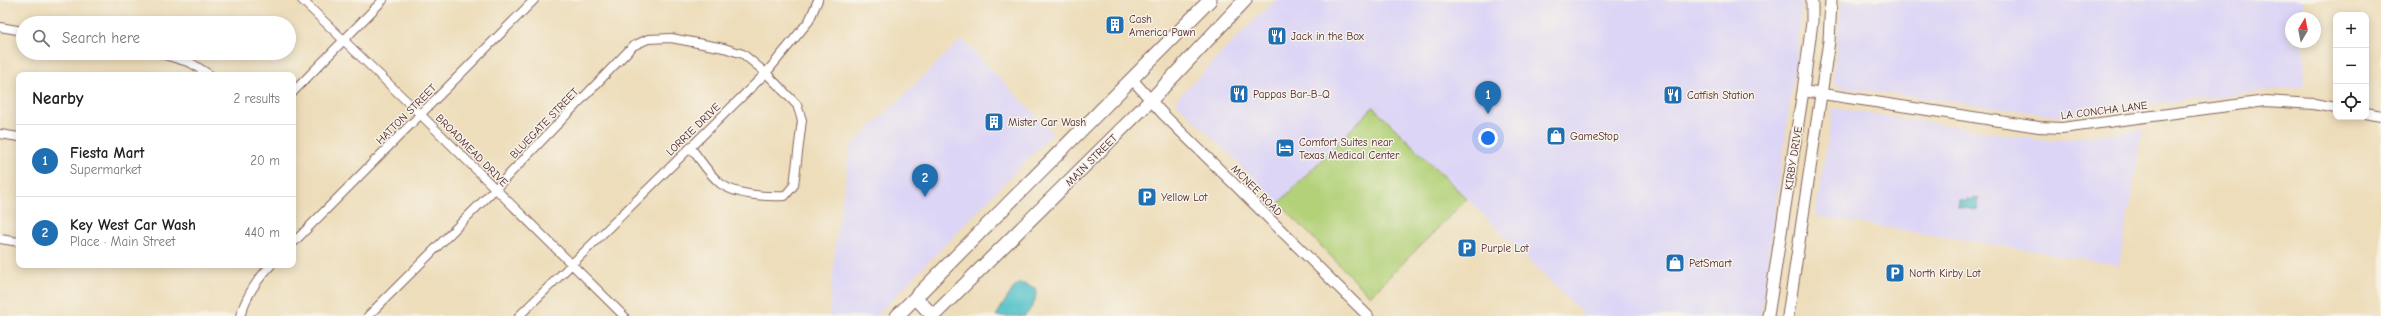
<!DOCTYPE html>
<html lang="en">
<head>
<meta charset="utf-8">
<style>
  :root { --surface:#fff; --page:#f6f6f6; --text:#222; --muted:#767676; --line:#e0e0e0; --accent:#1f6fb2 }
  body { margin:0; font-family:"Comic Neue",sans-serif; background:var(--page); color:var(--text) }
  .controls { position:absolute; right:12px; top:12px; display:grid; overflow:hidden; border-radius:8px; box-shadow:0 2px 10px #0003 }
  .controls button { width:36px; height:36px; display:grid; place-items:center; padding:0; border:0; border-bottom:1px solid var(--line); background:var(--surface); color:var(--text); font:20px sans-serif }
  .compass { position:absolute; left:2285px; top:12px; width:36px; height:36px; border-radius:50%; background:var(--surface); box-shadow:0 2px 10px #0003; rotate:10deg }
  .you { position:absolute; left:1488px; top:138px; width:14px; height:14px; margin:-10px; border:3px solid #fff; border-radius:50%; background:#1a73e8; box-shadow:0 0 0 6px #1a73e833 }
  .badge { display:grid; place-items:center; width:26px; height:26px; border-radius:50%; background:var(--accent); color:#fff; font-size:13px; font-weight:700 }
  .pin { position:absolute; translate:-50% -33px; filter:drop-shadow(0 1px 2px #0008) }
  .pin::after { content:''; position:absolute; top:21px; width:14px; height:12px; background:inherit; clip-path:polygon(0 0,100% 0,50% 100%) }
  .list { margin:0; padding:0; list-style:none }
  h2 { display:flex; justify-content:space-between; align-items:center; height:52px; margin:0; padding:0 16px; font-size:17px }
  h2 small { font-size:13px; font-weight:400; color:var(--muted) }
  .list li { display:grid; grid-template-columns:26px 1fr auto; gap:12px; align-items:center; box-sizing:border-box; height:72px; padding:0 16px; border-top:1px solid var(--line) }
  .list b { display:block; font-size:15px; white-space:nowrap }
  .list p { margin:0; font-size:13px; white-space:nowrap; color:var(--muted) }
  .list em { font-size:13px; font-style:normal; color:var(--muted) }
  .icon { flex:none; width:22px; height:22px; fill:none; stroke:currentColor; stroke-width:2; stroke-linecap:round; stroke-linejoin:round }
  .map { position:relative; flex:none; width:2381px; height:316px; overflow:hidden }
  .search { position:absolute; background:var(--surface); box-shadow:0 2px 10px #0003; left:16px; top:16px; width:280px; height:44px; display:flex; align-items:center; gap:10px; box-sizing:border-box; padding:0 14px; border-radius:22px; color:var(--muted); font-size:15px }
  .panel { position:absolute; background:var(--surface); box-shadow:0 2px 10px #0003; left:16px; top:72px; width:280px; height:196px; border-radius:8px }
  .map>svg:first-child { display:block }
  .built { fill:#ddd5f6 }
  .green { fill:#b2d178; stroke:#7e7852 }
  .water { fill:#55c2cb; stroke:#50707b }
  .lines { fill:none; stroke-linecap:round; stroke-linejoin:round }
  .minor-casing { stroke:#83625d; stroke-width:10 }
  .tertiary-casing { stroke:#83625d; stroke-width:12 }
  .secondary-casing { stroke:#83625d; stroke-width:13 }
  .primary-casing { stroke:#83625d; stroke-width:15 }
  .minor { stroke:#fff; stroke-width:8 }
  .tertiary { stroke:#fff; stroke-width:10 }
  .secondary { stroke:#fff; stroke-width:11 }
  .primary { stroke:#fff; stroke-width:13 }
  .labels { text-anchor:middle; stroke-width:3; stroke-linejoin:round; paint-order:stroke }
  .poi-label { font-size:11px; fill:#4a1f2b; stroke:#f7f3e8; text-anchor:start }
  .street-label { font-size:11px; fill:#4a1f2b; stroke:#f7f3e8 }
</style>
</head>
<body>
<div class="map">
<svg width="2381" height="316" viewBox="0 0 2381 316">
  <rect width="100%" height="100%" fill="#f7f3e8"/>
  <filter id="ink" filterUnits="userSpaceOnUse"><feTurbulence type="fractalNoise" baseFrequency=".025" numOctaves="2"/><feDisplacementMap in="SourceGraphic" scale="8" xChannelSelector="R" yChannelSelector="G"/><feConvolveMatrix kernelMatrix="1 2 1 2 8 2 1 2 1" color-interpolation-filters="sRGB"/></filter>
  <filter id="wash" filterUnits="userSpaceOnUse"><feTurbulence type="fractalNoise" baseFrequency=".012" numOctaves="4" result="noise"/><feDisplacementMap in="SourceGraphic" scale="16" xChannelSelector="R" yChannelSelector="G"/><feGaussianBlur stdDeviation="0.9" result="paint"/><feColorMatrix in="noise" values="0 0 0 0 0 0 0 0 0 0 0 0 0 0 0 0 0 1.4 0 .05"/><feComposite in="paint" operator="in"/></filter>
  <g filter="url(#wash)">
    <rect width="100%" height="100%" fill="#edddba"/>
    <path class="built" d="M1277,0H1802L1798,45L1760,316H1585L1374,107L1279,203L1175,101L1260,14Z
      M1842,0H2304V18H2291V42H2304L2305,86L2059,116L1842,87L1834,84L1833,79Z
      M962,39L1053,133L876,316H829L836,239L851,146Z
      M1833,108L2047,141L2143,129L2119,265L1815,216Z"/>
    <path class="green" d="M1373,107L1467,199L1370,296L1279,203Z"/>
    <path class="water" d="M1974,197L1979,198L1977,210L1958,207L1959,200L1966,202L1967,199L1973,200Z
      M1020,283L1035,288C1038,300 1032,307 1025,316H996L1013,289Z"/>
  </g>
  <g filter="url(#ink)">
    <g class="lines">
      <g class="minor-casing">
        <path id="minor" d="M302,0L421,115L624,316
          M0,27L23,31
          M158,53L191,63L210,75
          M293,92L383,0
          M0,134L19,137
          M0,239L19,242
          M293,243L534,0
          M240,316C247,295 256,281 271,265
          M368,316L495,189L633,46L648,39L671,38L724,48L743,54L766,73L797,105L802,120L794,185L785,196C766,197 736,195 721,184C709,175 700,159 691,148
          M519,316L766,73L809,21L818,0"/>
      </g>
      <g class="tertiary-casing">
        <path id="tertiary" d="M1132,79L1163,114L1368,316
          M1803,91L2039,127L2062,128L2266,101L2314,104L2336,108
          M2366,113L2381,116"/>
      </g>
      <g class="secondary-casing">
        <path id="secondary" d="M1768,316L1803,91L1812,22V0
          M1788,316L1829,41L1831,0"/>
      </g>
      <g class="primary-casing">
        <path id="primary" d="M916,298L933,316
          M897,316L1210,0
          M933,316L1151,100L1245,0"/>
      </g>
      <use href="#minor" class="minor"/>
      <use href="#tertiary" class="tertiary"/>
      <use href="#secondary" class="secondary"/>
      <use href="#primary" class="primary"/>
    </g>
  </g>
  <defs>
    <g id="building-square" transform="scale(1)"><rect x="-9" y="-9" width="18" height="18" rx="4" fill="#1f6fb2" stroke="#f7f3e8"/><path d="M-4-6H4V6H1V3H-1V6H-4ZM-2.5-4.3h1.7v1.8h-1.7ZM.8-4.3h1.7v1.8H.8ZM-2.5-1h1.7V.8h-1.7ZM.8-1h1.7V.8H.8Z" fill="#fff"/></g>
    <g id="restaurant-square" transform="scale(1)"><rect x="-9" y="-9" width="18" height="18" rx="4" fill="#1f6fb2" stroke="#f7f3e8"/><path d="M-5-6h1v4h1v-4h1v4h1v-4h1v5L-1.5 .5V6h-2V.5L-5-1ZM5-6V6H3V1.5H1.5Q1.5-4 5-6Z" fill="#fff"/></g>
    <g id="shop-square" transform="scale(1)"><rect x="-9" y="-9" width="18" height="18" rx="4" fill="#1f6fb2" stroke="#f7f3e8"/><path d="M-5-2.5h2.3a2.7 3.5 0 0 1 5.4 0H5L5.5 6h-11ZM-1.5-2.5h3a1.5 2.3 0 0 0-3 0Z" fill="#fff"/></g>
    <g id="hotel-square" transform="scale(1)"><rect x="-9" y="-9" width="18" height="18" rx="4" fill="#1f6fb2" stroke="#f7f3e8"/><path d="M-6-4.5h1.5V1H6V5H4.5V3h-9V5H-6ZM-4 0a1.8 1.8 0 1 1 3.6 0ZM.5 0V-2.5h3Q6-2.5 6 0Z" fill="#fff"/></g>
    <g id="parking-square" transform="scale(1)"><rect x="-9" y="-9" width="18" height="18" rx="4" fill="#1f6fb2" stroke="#f7f3e8"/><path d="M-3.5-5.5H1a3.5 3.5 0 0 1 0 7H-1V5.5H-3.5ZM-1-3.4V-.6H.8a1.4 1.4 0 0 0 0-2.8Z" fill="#fff"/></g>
  </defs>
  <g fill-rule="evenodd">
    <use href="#building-square" x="1115" y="25"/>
    <use href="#restaurant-square" x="1277" y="36"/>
    <use href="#restaurant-square" x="1239" y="94"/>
    <use href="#restaurant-square" x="1673" y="95"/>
    <use href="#building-square" x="994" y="122"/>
    <use href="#shop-square" x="1556" y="136"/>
    <use href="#hotel-square" x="1285" y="148"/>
    <use href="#parking-square" x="1147" y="197"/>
    <use href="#parking-square" x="1467" y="248"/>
    <use href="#shop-square" x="1675" y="263"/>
    <use href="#parking-square" x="1895" y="273"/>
  </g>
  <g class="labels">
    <g class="poi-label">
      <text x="1129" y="23">Cash<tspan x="1129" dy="13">America Pawn</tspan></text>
      <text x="1291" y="40">Jack in the Box</text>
      <text x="1253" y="98">Pappas Bar-B-Q</text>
      <text x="1687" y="99">Catfish Station</text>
      <text x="1008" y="126">Mister Car Wash</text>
      <text x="1570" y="140">GameStop</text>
      <text x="1299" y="146">Comfort Suites near<tspan x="1299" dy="13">Texas Medical Center</tspan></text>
      <text x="1161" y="201">Yellow Lot</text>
      <text x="1481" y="252">Purple Lot</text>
      <text x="1689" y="267">PetSmart</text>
      <text x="1909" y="277">North Kirby Lot</text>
    </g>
    <g class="street-label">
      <text transform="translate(2104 110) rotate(-7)" y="4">LA CONCHA LANE</text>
      <text transform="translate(406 114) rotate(-45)" y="4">HATTON STREET</text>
      <text transform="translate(544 123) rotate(-46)" y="4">BLUEGATE STREET</text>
      <text transform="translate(693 129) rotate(-44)" y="4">LORRIE DRIVE</text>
      <text transform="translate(472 150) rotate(45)" y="4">BROADMEAD DRIVE</text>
      <text transform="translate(1793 158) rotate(-81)" y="4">KIRBY DRIVE</text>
      <text transform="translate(1091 160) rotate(-45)" y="4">MAIN STREET</text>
      <text transform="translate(1257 190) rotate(45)" y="4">MCNEE ROAD</text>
    </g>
  </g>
</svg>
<div class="controls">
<button>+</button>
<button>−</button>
<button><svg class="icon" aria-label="locate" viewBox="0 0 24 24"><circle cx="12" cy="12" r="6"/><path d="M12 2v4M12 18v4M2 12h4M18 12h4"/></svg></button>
</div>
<svg class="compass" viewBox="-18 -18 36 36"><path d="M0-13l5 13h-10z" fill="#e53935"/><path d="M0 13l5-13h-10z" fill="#767676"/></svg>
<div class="you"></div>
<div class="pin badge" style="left:1488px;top:114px">1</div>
<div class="pin badge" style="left:925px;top:197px">2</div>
<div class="search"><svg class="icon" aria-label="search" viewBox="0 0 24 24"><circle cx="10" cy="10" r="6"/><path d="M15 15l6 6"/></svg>Search here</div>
<section class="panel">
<h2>Nearby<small>2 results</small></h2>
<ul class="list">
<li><span class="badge">1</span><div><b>Fiesta Mart</b><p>Supermarket</p></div><em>20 m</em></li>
<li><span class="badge">2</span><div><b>Key West Car Wash</b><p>Place · Main Street</p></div><em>440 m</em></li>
</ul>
</section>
</div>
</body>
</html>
